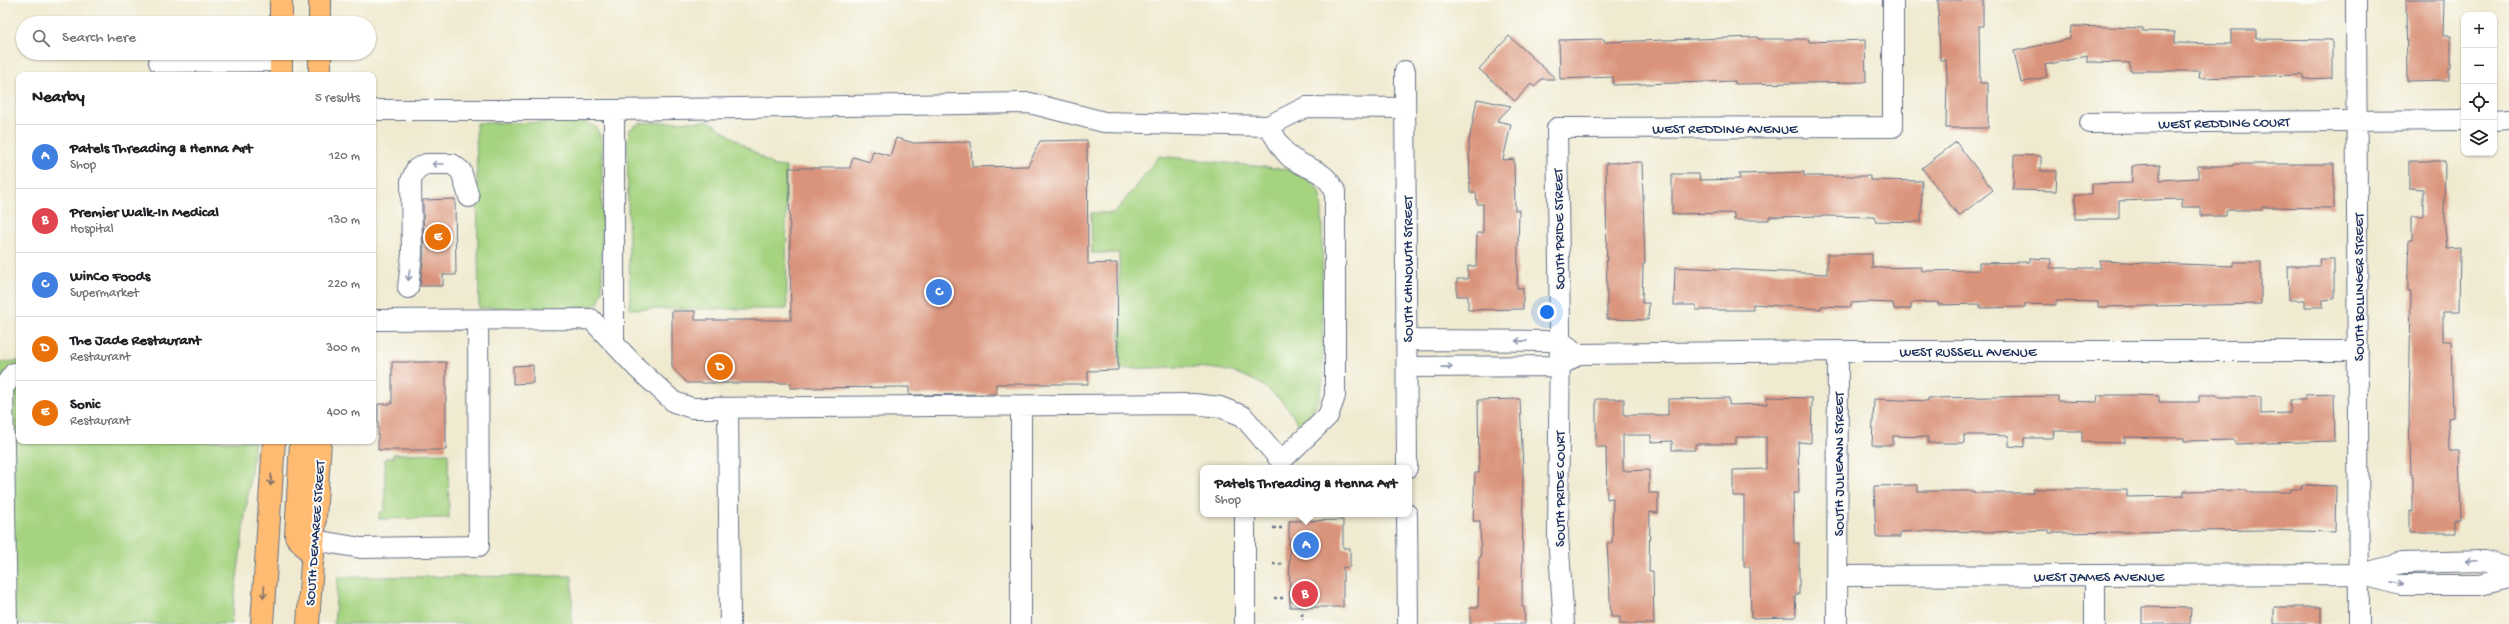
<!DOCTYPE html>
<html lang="en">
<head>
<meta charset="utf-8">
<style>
  :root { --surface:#fff; --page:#f6f6f6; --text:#202124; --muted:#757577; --line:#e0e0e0; --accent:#d93025 }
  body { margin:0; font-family:"Gochi Hand",sans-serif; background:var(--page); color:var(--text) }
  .controls { position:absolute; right:12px; top:12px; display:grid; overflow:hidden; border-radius:8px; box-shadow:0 1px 3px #0004 }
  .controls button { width:36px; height:36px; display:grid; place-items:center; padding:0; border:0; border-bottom:1px solid var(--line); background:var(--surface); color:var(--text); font:20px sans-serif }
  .you { position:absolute; left:1547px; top:312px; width:14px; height:14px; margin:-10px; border:3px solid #fff; border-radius:50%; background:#1a73e8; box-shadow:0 0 0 6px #1a73e833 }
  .badge { display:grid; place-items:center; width:26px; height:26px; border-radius:50%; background:var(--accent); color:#fff; font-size:13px; font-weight:700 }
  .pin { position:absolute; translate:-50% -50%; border:2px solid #fff; box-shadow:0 1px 4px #0006 }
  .popup { position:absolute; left:1200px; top:465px; width:212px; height:52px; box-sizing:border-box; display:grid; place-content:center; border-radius:8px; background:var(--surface); filter:drop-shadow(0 1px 3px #0005); font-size:13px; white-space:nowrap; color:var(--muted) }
  .popup b { font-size:15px; color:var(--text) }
  .popup::after { content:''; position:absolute; left:50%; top:100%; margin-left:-8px; border:8px solid transparent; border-top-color:var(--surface) }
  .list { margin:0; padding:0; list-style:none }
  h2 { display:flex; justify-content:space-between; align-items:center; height:52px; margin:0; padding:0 16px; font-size:17px }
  h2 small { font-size:13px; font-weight:400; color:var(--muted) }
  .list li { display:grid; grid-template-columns:26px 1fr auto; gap:12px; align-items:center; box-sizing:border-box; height:64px; padding:0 16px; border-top:1px solid var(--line) }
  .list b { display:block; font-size:15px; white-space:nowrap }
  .list p { margin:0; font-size:13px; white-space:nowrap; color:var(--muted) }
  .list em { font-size:13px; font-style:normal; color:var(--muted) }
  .icon { flex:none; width:22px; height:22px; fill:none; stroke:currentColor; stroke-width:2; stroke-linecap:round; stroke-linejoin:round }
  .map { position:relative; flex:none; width:2509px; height:624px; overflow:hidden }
  .search { position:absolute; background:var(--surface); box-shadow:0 1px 3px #0004; left:16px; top:16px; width:360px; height:44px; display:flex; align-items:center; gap:10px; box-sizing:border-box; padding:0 14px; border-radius:22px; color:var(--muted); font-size:15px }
  .panel { position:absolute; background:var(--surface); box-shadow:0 1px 3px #0004; left:16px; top:72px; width:360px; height:372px; border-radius:8px }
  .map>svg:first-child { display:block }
  .green { fill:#a5d380; stroke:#60816f }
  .building { fill:#da947b }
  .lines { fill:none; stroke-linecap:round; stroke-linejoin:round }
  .minor-casing { stroke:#657086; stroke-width:22 }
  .major-casing { stroke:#657086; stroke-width:24 }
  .path { stroke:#657086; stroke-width:2.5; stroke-dasharray:3 3; stroke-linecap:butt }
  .minor { stroke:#fff; stroke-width:20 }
  .major { stroke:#ffbb71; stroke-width:22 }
  .oneway { stroke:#8d97ae }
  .oneway2 { stroke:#826e67 }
  .labels { text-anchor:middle; stroke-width:4; stroke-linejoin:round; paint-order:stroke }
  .street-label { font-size:14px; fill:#1b2f5e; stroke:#fdfcf7 }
</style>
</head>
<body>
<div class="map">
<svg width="2509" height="624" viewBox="0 0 2509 624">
  <rect width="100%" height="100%" fill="#fdfcf7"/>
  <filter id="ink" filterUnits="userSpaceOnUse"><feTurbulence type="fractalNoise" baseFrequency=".025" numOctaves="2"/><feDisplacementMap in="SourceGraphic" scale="8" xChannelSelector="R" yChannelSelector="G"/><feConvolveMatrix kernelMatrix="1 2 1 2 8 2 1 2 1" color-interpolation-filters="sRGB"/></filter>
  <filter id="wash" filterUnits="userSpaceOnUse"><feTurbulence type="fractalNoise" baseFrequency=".012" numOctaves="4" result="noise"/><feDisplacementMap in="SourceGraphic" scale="16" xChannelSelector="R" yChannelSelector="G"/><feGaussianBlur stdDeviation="0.9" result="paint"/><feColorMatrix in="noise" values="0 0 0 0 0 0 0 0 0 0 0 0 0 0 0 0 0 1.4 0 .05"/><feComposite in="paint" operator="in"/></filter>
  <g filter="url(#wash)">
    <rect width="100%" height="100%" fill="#efead0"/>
    <path class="green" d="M709,121L774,166L786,167L787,309H630L627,141L630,129L640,123Z
      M585,122L596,127L602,141V292L598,304L587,307L479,308L476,123Z
      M1159,156L1285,169C1309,178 1321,182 1322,210L1323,382L1319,399L1305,425H1299C1256,353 1192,368 1120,369L1119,253H1092L1091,213H1115Z
      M19,361V441H255L231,624H0V362Z
      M448,453L449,518L379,519V514L385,509V458H393V454Z
      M572,576V624H334L338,577Z"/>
    <g id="blocks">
      <path class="building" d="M1938,0H1983V26H1979L1980,83H1988V128H1946L1947,76L1946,60H1940Z
        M2406,0H2444L2443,36H2451V68H2449V80L2407,81Z
        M2071,26L2143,28V31L2175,32V43L2231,44V30H2256V39L2332,40V78L2303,79V75L2199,78L2200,71H2130V63L2087,62V56L2045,65L2047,77L2021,83L2014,51L2070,39Z
        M1509,36L1556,79H1541L1534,87L1531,84L1515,101L1479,69Z
        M1758,37V39H1809V42L1865,40L1866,82L1735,84V81L1613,85V77L1560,79L1559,40L1604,39V42Z
        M1477,99L1511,106L1497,121L1511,124L1503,160L1514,159L1515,210H1519L1517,288H1523V309L1468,310V296H1457V279H1468V266H1476L1477,233H1483V204H1477L1476,193H1470L1469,141Z
        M896,138L914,143L971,142L972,167L1028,166L1040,141L1087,140L1088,264L1117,263L1118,370L1088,371V384H996V394L909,395V387L790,388L791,383H687L672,367V311H695V320H791L789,168H850L853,157L870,162L873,151L890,156Z
        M1956,142L1993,190L1959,216L1922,168Z
        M2014,155L2041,156V171H2057L2056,191L2013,190Z
        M2409,161H2445L2444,216L2447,249L2460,248L2459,312H2443V341H2451L2453,417L2448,418L2449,451H2459L2461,520H2456V533H2410V511L2413,512V473H2411L2409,418L2411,291H2408V265L2409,240H2412V216H2423V189L2409,188Z
        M1642,162L1645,264H1643L1642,303H1649L1648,320L1607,319L1606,163Z
        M2233,164H2334V208L2262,207V210H2226V216H2201V207H2182V199L2119,201V219H2075V195H2092V184L2132,183V166L2160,165V180L2198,178V166H2233Z
        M1804,172V176H1870V180L1922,181L1921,222L1875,221V217L1825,216L1769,217V220H1734V213L1672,214V174H1699L1700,180L1740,179L1739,174Z
        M455,199L456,275H443V286H420L424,254L423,200Z
        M1827,254H1872V268L1922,267V271L1979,270V263L2030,262V258L2051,259L2050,268H2100V261L2233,266V262H2261V304L2098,307V302L2056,301V305L2025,304V307L1980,308V304L1938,305V302L1911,303V309H1894L1893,303L1866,302L1851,303V307L1821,306V309L1753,304V310H1696V305H1674L1675,267L1827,274Z
        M2319,259H2334V299L2323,300V307H2305V300H2289L2288,266H2320Z
        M392,362H446V450H378V404H392Z
        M533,365V383L513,384V366Z
        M2334,394L2335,441L2235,444V440L2184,441V438L2125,437V443L2082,442V431H2054L2053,438H2024V447L2009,446V436L1980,435H1964V443H1928V437L1893,436V445H1872L1874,399L1928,401V398L2058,396V401L2097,402L2098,395H2133L2159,396V402H2199V395H2217V397H2261V414L2290,413V400H2305V395Z
        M1767,397L1812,398L1811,443L1798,442L1799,493H1793L1794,543H1799V595H1795L1796,617L1751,618L1750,567H1744V496H1733V470L1766,469V437H1736V444H1695V450H1672V441L1651,442V435H1623V471L1649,470V493H1658V513L1650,512L1649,571H1653L1654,624H1620V617H1611L1607,543H1612L1613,498L1607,499L1606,447H1596V399H1624V415H1668V399L1729,398V405L1767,404Z
        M1520,399L1523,471L1522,607H1524L1525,624H1470V608H1478L1479,557H1481L1480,521H1473L1475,473H1479L1478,400Z
        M1918,485V491H1974V493H2033V489H2127V497L2184,496V491L2247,490V492H2291V489H2302V485L2336,486L2335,532L2263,530L2060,533H2049V530L1997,532L1919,531L1900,532V537H1876L1874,486Z
        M1343,520V548H1350V567H1343V607H1290L1289,521Z
        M2142,607L2191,608L2190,624H2142Z
        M2274,607H2321V624H2274Z"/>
    </g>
  </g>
  <g filter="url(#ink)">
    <use href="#blocks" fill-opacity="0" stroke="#657086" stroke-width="1"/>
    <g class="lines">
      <g class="minor-casing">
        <path id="minor" d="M2356,0L2359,624
          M159,62L281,61
          M1405,71L1407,468
          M373,110H614L1030,103L1104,122L1268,126L1306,107L1405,108
          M614,110V342
          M2494,120L2509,119
          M2090,123L2464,120
          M408,288L412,254L411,181L416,169L426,164H452L461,171L469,197
          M373,320L591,319L638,369L674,402L692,408L1193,404L1220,407L1243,416L1281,461L1328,416L1335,396V191C1323,167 1308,171 1290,157C1281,150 1275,135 1268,126
          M1407,340L1560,341L1570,348
          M1408,367L1560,366L1578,354L1838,351H2358
          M1021,406V624
          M728,408L730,624
          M1407,514L1408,624
          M314,540L361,548L479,546L478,320
          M2362,574L2402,563L2484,561L2509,568
          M1837,576L2360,574L2401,585H2480L2509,578
          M7,624L3,388L14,373H19
          M1245,624V514
          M1564,624L1558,536L1560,330L1557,128L1893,127V0
          M1837,624L1838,351
          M2095,624V576"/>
      </g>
      <g class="major-casing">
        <path id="major" d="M281,0V23
          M320,0V23
          M281,53V75
          M320,53V75
          M301,441L296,536L313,556
          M262,624L274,441
          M308,624L320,441"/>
      </g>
      <path class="path" d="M1273,528H1282
        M1273,564H1283
        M1274,598H1283
        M1302,613V620"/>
      <use href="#minor" class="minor"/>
      <use href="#major" class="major"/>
    </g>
    <defs><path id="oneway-shaft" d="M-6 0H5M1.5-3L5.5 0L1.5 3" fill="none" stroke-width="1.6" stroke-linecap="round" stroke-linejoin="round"/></defs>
    <g class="oneway">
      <use href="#oneway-shaft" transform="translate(438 164) rotate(180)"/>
      <use href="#oneway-shaft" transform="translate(409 275) rotate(97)"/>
      <use href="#oneway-shaft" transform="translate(1521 341) rotate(-179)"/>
      <use href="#oneway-shaft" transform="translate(1447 367) rotate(-1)"/>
      <use href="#oneway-shaft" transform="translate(2471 561) rotate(178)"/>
      <use href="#oneway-shaft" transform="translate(2398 583) rotate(11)"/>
    </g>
    <g class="oneway2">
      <use href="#oneway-shaft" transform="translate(271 480) rotate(94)"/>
      <use href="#oneway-shaft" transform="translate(264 592) rotate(94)"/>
    </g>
  </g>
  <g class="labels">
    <g class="street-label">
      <text transform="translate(2224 122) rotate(-1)" y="5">WEST REDDING COURT</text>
      <text x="1725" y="133">WEST REDDING AVENUE</text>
      <text transform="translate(1558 229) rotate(-91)" y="5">SOUTH PRIDE STREET</text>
      <text transform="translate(1407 269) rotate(-90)" y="5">SOUTH CHINOWTH STREET</text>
      <text transform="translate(2358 287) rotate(-90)" y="5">SOUTH BOLLINGER STREET</text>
      <text x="1968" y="356">WEST RUSSELL AVENUE</text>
      <text transform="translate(1838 464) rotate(-90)" y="5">SOUTH JULIEANN STREET</text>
      <text transform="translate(1559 489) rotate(-90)" y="5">SOUTH PRIDE COURT</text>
      <text transform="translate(314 533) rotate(-86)" y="5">SOUTH DEMAREE STREET</text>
      <text x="2099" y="581">WEST JAMES AVENUE</text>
    </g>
  </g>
</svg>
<div class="controls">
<button>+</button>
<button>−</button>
<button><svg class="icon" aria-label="locate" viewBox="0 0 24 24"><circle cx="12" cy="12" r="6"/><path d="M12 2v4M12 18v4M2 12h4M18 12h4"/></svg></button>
<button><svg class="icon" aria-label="layers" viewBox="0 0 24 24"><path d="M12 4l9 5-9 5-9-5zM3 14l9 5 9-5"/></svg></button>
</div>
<div class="you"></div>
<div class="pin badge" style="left:1306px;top:545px;background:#3f7fe0">A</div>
<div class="popup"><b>Patels Threading &amp; Henna Art</b>Shop</div>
<div class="pin badge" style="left:1305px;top:594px;background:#e0444e">B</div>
<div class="pin badge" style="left:939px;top:292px;background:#3f7fe0">C</div>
<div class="pin badge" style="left:720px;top:367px;background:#e8710a">D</div>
<div class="pin badge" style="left:438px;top:237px;background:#e8710a">E</div>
<div class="search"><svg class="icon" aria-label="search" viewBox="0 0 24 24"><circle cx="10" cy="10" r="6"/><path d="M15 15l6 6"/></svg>Search here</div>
<section class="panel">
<h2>Nearby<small>5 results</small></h2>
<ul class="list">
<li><span class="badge" style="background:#3f7fe0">A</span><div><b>Patels Threading &amp; Henna Art</b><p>Shop</p></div><em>120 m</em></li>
<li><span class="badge" style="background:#e0444e">B</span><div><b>Premier Walk-In Medical</b><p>Hospital</p></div><em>130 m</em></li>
<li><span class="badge" style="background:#3f7fe0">C</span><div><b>WinCo Foods</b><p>Supermarket</p></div><em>220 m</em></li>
<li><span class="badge" style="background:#e8710a">D</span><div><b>The Jade Restaurant</b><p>Restaurant</p></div><em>300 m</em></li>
<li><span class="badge" style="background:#e8710a">E</span><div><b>Sonic</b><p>Restaurant</p></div><em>400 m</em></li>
</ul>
</section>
</div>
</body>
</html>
